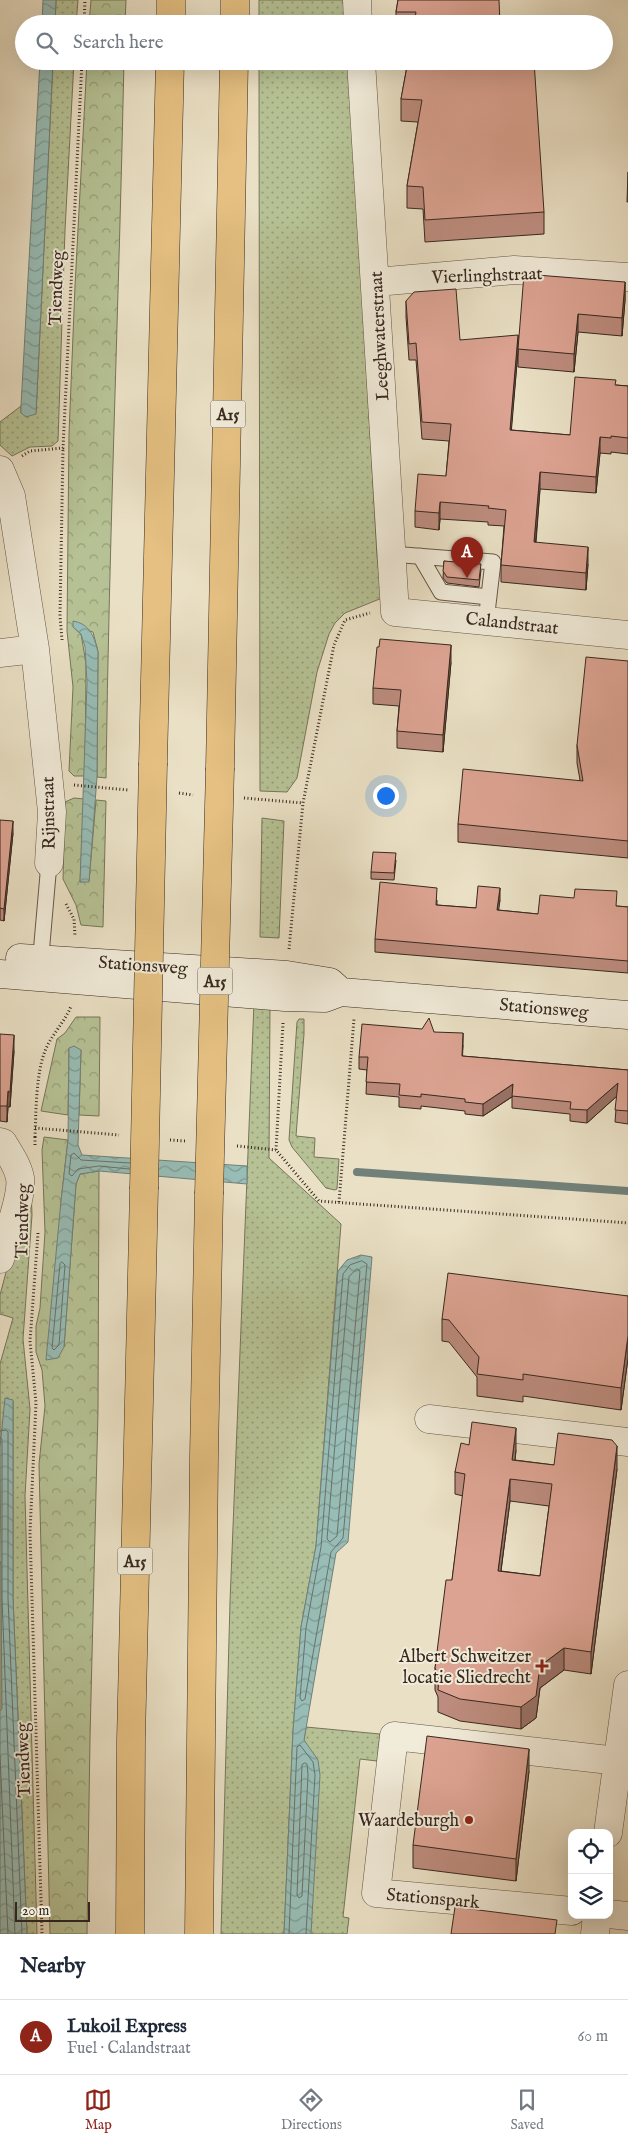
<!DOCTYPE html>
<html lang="en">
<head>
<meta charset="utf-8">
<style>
  :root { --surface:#fff; --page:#f2f2f3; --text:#1f2937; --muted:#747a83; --line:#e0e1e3; --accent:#8f2418 }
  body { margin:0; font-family:"IM FELL English",serif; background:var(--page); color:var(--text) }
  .controls { position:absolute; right:15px; bottom:15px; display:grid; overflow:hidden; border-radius:10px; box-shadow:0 5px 20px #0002 }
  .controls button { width:45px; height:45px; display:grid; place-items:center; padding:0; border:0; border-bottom:1px solid var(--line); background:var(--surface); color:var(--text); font:25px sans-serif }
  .scale { position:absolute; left:15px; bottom:12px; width:75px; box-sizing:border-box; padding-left:5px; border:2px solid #37281f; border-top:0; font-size:14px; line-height:18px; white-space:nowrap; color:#37281f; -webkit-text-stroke:4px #f1ebd9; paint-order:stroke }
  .you { position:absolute; left:385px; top:795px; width:18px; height:18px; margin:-12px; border:4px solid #fff; border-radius:50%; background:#1a73e8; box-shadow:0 0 0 8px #1a73e833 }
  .badge { display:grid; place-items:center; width:32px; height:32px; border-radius:50%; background:var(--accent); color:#fff; font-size:16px; font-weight:700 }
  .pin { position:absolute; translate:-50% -41px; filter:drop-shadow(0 1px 2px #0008) }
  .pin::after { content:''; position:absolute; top:26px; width:18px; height:15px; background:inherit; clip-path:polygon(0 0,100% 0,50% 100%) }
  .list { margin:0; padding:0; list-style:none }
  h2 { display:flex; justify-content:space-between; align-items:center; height:65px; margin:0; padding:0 20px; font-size:21px }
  h2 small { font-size:16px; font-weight:400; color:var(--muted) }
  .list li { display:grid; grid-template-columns:32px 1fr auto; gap:15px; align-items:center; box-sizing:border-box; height:75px; padding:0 20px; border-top:1px solid var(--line) }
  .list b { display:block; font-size:19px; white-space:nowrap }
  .list p { margin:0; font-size:16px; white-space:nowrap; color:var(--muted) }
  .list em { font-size:16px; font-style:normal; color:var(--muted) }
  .icon { flex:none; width:28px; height:28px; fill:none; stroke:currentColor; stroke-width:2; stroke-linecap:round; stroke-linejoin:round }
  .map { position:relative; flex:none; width:628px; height:1934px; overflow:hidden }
  .search { position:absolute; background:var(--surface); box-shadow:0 5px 20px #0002; left:15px; right:15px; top:15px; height:55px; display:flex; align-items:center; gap:12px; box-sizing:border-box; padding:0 18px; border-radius:28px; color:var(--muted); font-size:19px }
  .sheet { height:140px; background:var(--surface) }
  nav { display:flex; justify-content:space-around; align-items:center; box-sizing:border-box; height:70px; border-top:1px solid var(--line); background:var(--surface); font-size:14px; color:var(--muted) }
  nav a { display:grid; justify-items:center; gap:2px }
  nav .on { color:var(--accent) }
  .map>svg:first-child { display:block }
  .grass { fill:url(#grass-dots); stroke:#76755a }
  .forest { fill:url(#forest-crowns); stroke:#76755a }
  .water { fill:url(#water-waves); stroke:#71817a }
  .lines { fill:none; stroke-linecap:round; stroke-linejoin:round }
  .shore { stroke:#68726a; stroke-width:1 }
  .stream { stroke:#71817a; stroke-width:8 }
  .lane-casing { stroke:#645648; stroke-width:17 }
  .street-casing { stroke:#645648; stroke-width:29 }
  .secondary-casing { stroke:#37281f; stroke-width:29 }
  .highway-casing { stroke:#37281f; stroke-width:29 }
  .path { stroke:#37281f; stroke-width:3; stroke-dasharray:1 2.5; stroke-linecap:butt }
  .lane { stroke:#f1ebd9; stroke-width:15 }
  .street { stroke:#f1ebd9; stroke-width:28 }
  .secondary { stroke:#f1ebd9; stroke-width:28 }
  .highway { stroke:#e5c082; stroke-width:28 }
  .highway-bridge-casing { stroke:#37281f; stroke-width:29; stroke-linecap:butt }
  .highway-bridge { stroke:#e5c082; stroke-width:28 }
  .wall { fill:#bd8c7e; stroke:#37281f; fill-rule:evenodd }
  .shaded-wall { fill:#9a7266; stroke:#37281f }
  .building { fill:#dca392; stroke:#37281f; fill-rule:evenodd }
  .poi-dot { fill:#8f2418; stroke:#f1ebd9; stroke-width:2 }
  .labels { text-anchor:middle; stroke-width:4; stroke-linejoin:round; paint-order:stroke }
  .shield { fill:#f1ebd9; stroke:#6f6257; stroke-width:1 }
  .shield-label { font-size:16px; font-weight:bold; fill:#37281f }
  .street-label { font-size:18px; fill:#37281f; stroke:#f1ebd9 }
  .poi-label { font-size:18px; fill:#37281f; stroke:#f1ebd9; text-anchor:end }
</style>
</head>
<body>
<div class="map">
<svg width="628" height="1934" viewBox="0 0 628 1934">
  <defs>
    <pattern id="grass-dots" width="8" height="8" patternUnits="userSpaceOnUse" patternTransform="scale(1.25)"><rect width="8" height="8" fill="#b6c295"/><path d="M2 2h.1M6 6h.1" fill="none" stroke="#959e79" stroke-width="1.8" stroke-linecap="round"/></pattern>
    <pattern id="forest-crowns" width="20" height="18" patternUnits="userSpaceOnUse" patternTransform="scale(1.25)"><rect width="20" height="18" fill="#b6c295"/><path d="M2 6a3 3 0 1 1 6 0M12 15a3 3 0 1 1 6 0" fill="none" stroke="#959e79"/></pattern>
    <pattern id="water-waves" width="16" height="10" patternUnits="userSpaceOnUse" patternTransform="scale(1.25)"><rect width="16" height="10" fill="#98bdb6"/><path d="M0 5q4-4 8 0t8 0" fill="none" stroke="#7d9a93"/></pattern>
  </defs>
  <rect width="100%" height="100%" fill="#eae0c5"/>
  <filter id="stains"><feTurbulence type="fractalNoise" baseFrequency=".004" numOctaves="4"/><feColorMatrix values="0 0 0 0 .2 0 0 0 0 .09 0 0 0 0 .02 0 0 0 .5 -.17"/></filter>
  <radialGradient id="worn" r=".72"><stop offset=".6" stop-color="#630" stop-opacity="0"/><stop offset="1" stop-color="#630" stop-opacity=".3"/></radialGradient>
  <path class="grass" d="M56,0H78L76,24H55Z
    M259,0H345L346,24H259Z
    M53,61H74L65,230L58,441L52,446L30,447L12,456L0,445V422L21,406V413H36Z
    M259,61H349L377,556L382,598L345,613L335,623L329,634L317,672L297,778L287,792L260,791Z
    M262,818L284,821L279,938L260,937Z
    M254,1003L270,1004L269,1158L341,1224L316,1546L301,1627L293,1731L284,1934H221L230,1602Z
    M299,1019H304V1034L296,1136L315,1138L314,1157L339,1159L337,1189L335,1190L326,1188L292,1147L289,1140L297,1022Z
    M31,1188L32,1215L23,1339L30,1409L25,1496L37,1934H27L13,1598V1401L6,1398L0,1447V1364L13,1318L0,1314V1295L27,1193Z
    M0,1561L2,1568V1709L0,1711Z
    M306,1727L380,1734L377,1761L360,1759L343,1917L349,1918L347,1934H299L304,1740Z"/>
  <path class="forest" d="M91,0H126L125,24H89Z
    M87,61H124C119,300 109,539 106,778L97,777L98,652L93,632L73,627L81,634L86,663L85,776H74L69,771L73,687L67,631L69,434L75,286Z
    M74,798L84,799L80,882L89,881L96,800L106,801L103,927L81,925L76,905L63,879L65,802Z
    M76,1017H100L99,1116L79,1115L81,1050L69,1048L68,1115L41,1111L57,1039L65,1033Z
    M44,1137L68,1140L61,1201L64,1347L76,1184L80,1174L99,1171L98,1411L90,1738L87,1934H50L39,1464L45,1406L42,1370L36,1352V1326L40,1308L45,1232L42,1150Z"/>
  <path class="water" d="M43,0H56L55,24H42Z
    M40,61H53L36,414L26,417L21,413V406Z
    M73,621C90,624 94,636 98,652L97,777L89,882H80L87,683L85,647L81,634L73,627Z
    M74,1046L81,1050L78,1145L82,1155L247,1166V1184L99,1171L80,1174L76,1184L64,1347L58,1358L46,1360L61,1201L68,1140L69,1048Z
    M361,1255L372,1257L348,1542L336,1553L304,1740L318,1760L320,1775L311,1934H284L293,1731L301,1627L316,1546L338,1271L347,1260Z
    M5,1398L13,1400V1598L27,1934H0V1711L2,1709L0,1447Z"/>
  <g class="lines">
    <path class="shore" d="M129,1169L99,1166L78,1169L72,1176L69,1174L71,1155L74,1153L81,1160L130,1163
      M362,1261L367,1264L343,1538L331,1552L305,1699L302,1701L300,1698L306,1628L321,1547L343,1274L350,1265Z
      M62,1262L65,1265L59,1345L54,1350L52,1348L60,1264Z
      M357,1269L360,1271L337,1536L330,1542L327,1539L349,1277Z
      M0,1431L6,1430L8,1432V1598L22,1934
      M0,1437L2,1439V1598L15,1934
      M0,1756L8,1934
      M305,1763L307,1764L308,1775L302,1896L299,1898L297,1895L302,1765Z
      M289,1934L297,1747L300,1745L313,1762L315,1775L306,1934"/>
    <path class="stream" d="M357,1172L628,1191"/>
    <g class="lane-casing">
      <path id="lane" d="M391,554L493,562L486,621
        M420,556L441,592L489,597
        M40,966L49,863"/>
    </g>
    <g class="street-casing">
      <path id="street" d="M357,0L358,24
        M361,61L395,612L628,635
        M376,282L514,270L628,277
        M0,470L11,496L35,649L52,812L49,863
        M0,653L35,649
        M0,1142L3,1143C9,1153 18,1166 20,1178C23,1196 6,1240 0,1259
        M429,1419L628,1442
        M608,1833L628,1685
        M572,1911L376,1893L394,1736L628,1762
        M609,1914L628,1916
        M595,1934L597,1915"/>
    </g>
    <g class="secondary-casing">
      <path id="secondary" d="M20,958L287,975L330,982L341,992
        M0,974L285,997L325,998L341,992L628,1015"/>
    </g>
    <g class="highway-casing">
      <path id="highway" d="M171,24V0
        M235,24V0
        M153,763L170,61
        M220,768L234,61
        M130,1934L131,1740L144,1189
        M199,1934L204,1457L209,1194"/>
    </g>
    <path class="path" d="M84,24L85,0
      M22,456L30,451L63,448L82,61
      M62,640L60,616L63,448
      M74,785L128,790
      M179,793L193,795
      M244,798L303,803
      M66,904L74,919L75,936
      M289,949L303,803L334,645L345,620L370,613
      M283,1023L276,1150L319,1201L628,1223
      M35,1128L119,1135
      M35,1137V1145
      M35,1137C36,1111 36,1074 45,1051C51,1035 65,1022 71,1006
      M170,1140L186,1141
      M237,1146L276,1150
      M339,1202L354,1019
      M38,1233L30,1341L36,1403L30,1532L42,1934"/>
    <use href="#lane" class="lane"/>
    <use href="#street" class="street"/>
    <use href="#secondary" class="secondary"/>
    <use href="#highway" class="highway"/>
    <g class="highway-bridge-casing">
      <path id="highway-bridge" d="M144,1189L153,763
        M209,1194L220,768"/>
    </g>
    <use href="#highway-bridge" class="highway-bridge"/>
  </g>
  <path class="wall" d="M398,0L500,24H396V12Z
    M408,61L544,212V234L425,242L423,209L407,208V186L418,122L401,121V99Z
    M628,172V202H627Z
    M625,282V300L622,336L578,332L574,372L518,367V349Z
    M406,301L460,340L518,351L511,430L570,435L616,385L628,386V454L611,452V454L600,453L596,493L540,489L536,543L588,564L586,590L501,582V565L504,526L488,525V522L440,519L439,530L415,527V511L446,476L449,441L422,439L416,360H409L406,317Z
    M444,561L481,570L479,587L447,583L443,578Z
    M628,661V858L458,842V824L580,780L577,763V745Z
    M451,662L443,752L397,748V731L399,706L373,704V688Z
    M0,820L13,833L4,921L0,920Z
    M396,860L394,880L371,879V872Z
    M437,900V905L476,908L500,900L498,910L538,914L617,906L628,907V973L375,952V939Z
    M434,1032L463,1045L462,1056L628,1070V1124L615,1122L617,1096L587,1123L570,1121V1114L512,1108V1097L483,1116L465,1114V1111L421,1106V1109L399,1107V1097L366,1094L367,1070L359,1069V1057Z
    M0,1034L14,1051L10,1107H8L7,1122L0,1121Z
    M628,1296V1358L621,1410L523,1396V1402L477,1396V1377L449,1342L442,1341V1319Z
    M469,1445L516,1450L515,1460L554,1465L617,1469L591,1674L564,1670L540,1688L536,1718L521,1729L460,1721L438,1712V1697L435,1690V1668L452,1580L463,1496L455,1494V1472ZM510,1501L549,1506L540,1576L501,1571Z
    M529,1771L516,1881L413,1868V1845Z"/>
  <path class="shaded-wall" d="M625,282V300L622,336V318Z
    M578,314V332L574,372V354Z
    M518,335V351L510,447V430Z
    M600,437V453L596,493V477Z
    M540,472V489L534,559V542Z
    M440,502V519L439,530V513Z
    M588,547V564L586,590V573Z
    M451,645V662L443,752V735Z
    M13,821V833L4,921V909Z
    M500,888V900L497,922V910Z
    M463,1033V1045L462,1069V1056Z
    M14,1035V1051L10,1107V1092Z
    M618,1083V1095L587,1123V1110Z
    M513,1084V1096L483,1116V1104Z
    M8,1091V1107L7,1122V1106Z
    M628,1336V1358L621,1410V1388Z
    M516,1428V1450L513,1479L512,1460Z
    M617,1446V1469L591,1674V1652Z
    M510,1479V1501L498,1593V1571Z
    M564,1648V1670L540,1688L536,1718L521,1729V1707L540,1666Z
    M529,1749V1771L516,1881V1859Z"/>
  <path class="building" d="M398,0H499L500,24H414L416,12H396Z
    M408,61H534L544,212L425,220L423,187L407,186L422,100L401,99Z
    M524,274L625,282L622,318L578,314L574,354L518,349Z
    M456,289L460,340L518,335L510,430L570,435L575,377L616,380L615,385L628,386V438L611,436V438L600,437L596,477L540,472L534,542L588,547L586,573L501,565L506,510L488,508L489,506L440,502L439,513L415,511L418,474L446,476L451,424L422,422L416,343L409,344L406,301L414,292Z
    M444,561L481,564L479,580L447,577L443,571Z
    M380,639L451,645L443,735L397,731L401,690L373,688L377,647H379Z
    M586,657L628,661V841L458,824L463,769L583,781L577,745Z
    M0,820L13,821L4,909L0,908Z
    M373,852L396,853L394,873L371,872Z
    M380,882L437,888L436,905L476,908L478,886L500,888L497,910L538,914L540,895L574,898L575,889L617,891L616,906L628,907V961L375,939Z
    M429,1018L434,1032L463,1033L462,1056L628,1070V1111L615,1110L618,1083L587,1110L570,1109L571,1102L512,1096L513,1084L483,1104L465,1102V1099L421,1094V1097L399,1095L400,1084L366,1082L368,1057H359L362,1024L422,1029Z
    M0,1034L14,1035L10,1092L8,1091L7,1106H0Z
    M448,1273L628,1296V1336L621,1388L523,1374V1380L477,1374L479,1357L449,1320L442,1319Z
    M472,1422L516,1428L512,1460L554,1465L558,1433L612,1440L617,1446L591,1652L564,1648L540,1666L536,1696L521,1707L460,1699L438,1690L439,1677L435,1668L446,1580H452L465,1474L455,1472L461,1443L469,1445ZM510,1479L552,1484L540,1576L498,1571Z
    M427,1736L529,1749L516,1859L413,1845Z
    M455,1907L557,1920L555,1934H451Z"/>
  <g class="poi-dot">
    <path d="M539.5 1658.5h5v5h5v5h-5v5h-5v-5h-5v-5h5z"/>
    <circle cx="469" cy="1820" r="5"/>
  </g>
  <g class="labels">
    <g class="shield">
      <rect x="210.5" y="400.5" width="35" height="27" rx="4"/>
      <rect x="197.5" y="967.5" width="35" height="27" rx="4"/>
      <rect x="117.5" y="1547.5" width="35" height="27" rx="4"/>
    </g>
    <g class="shield-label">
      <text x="228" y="420">A15</text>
      <text x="215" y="987">A15</text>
      <text x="135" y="1567">A15</text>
    </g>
    <g class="street-label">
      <text transform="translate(487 275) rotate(-2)" y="6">Vierlinghstraat</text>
      <text transform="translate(56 288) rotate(-88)" y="6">Tiendweg</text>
      <text transform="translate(379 336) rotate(-93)" y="6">Leeghwaterstraat</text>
      <text transform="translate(512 623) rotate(6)" y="6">Calandstraat</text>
      <text transform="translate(48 813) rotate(-91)" y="6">Rijnstraat</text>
      <text transform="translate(143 965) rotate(4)" y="6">Stationsweg</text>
      <text transform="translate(544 1008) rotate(5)" y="6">Stationsweg</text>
      <text transform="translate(22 1221) rotate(-89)" y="6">Tiendweg</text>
      <text transform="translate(23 1760) rotate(-92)" y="6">Tiendweg</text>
      <text transform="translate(433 1898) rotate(5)" y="6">Stationspark</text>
    </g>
    <g class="poi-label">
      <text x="531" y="1662">Albert Schweitzer<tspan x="531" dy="21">locatie Sliedrecht</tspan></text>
      <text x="459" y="1826">Waardeburgh</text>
    </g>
  </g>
  <rect width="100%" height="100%" filter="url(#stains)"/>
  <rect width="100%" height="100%" fill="url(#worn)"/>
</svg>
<div class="controls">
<button><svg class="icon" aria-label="locate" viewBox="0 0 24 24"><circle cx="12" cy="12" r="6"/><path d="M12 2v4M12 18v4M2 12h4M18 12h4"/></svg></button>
<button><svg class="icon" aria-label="layers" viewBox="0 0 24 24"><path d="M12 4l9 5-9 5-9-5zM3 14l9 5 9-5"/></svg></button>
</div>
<div class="scale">20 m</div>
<div class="you"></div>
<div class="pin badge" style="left:467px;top:578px">A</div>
<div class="search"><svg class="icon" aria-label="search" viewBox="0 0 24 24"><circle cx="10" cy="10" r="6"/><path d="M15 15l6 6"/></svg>Search here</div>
</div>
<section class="sheet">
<h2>Nearby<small></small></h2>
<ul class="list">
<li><span class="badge">A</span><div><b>Lukoil Express</b><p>Fuel · Calandstraat</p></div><em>60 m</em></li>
</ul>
</section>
<nav>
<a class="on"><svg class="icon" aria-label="map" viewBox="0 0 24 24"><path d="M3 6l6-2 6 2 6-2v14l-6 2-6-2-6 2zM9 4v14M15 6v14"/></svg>Map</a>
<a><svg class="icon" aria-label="directions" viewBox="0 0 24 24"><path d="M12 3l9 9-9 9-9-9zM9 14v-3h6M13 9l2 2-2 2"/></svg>Directions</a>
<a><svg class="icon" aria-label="saved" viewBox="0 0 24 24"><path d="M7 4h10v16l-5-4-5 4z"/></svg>Saved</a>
</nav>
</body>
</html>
